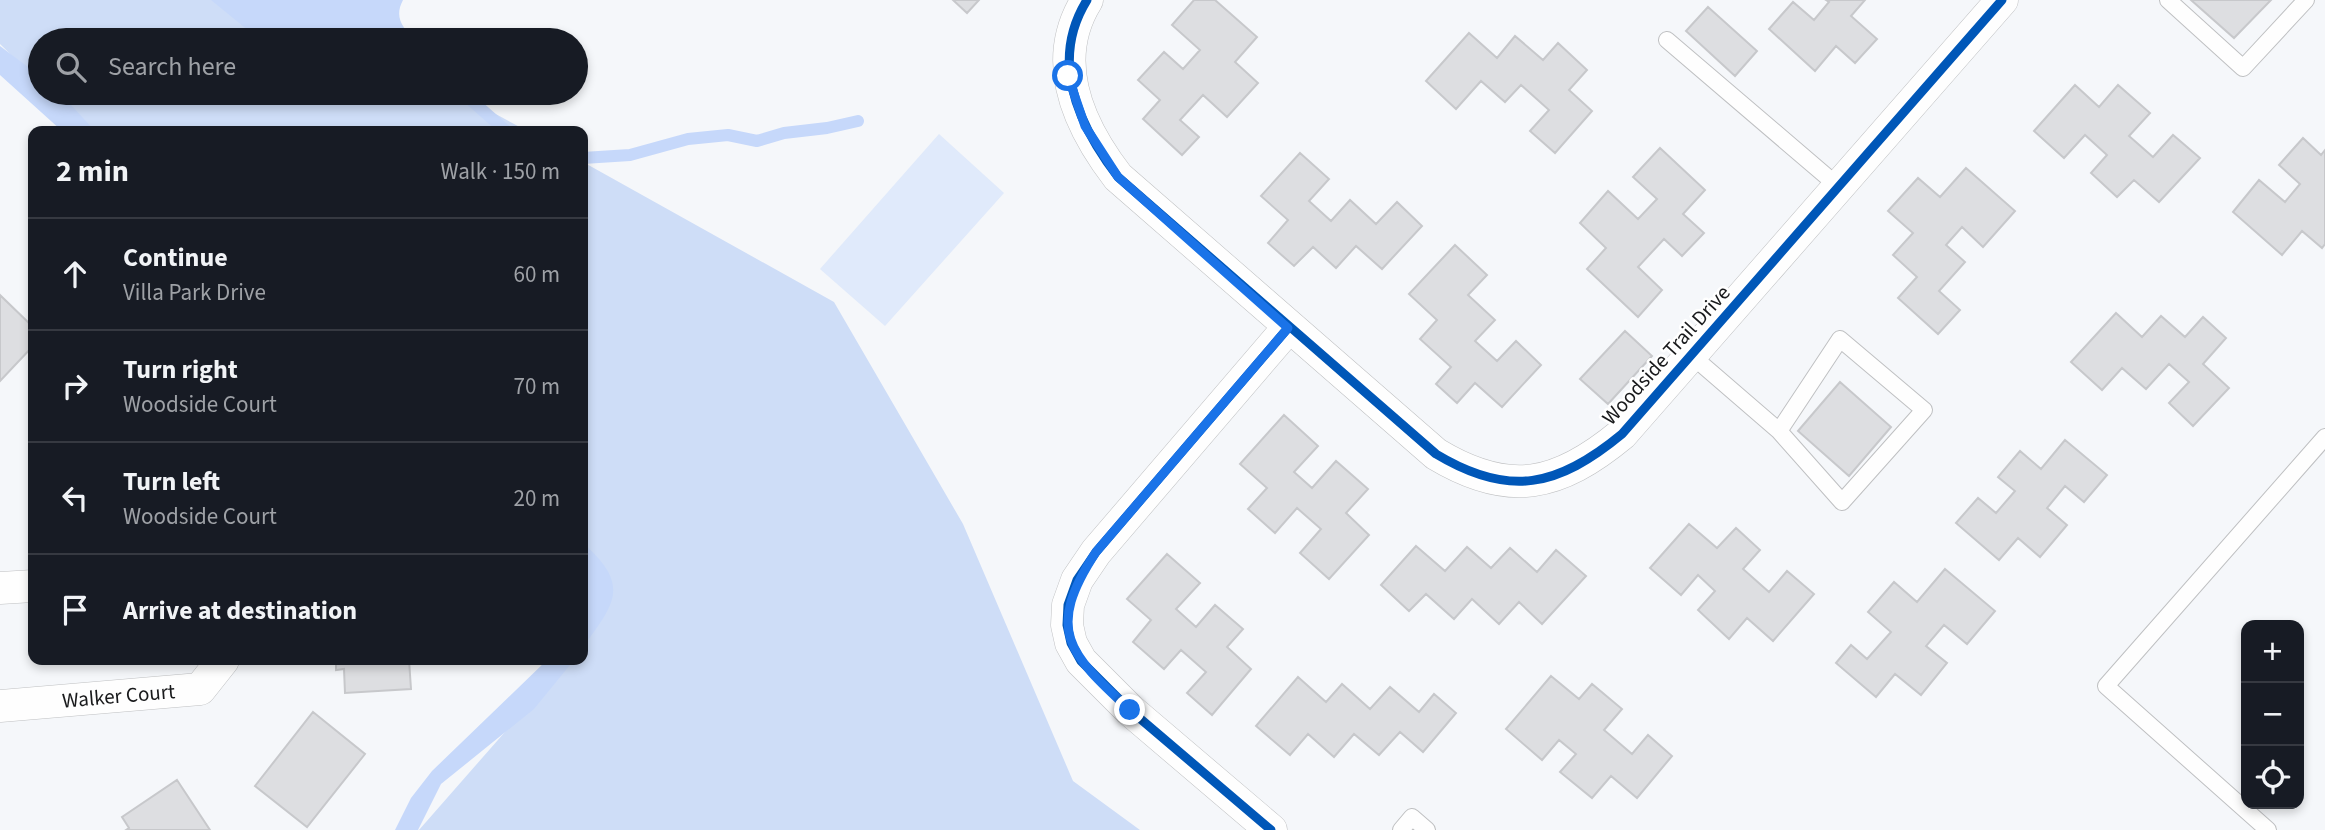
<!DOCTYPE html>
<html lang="en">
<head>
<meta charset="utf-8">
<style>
  :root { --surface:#171b24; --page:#242831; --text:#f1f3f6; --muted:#9ea1a6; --line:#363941 }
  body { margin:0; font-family:"Source Sans 3",sans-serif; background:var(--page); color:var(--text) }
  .controls { position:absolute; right:21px; bottom:21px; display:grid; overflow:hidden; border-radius:14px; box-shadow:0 4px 10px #0003 }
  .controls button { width:63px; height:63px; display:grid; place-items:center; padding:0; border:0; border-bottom:2px solid var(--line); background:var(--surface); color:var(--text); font:35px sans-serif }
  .stop { position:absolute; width:21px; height:21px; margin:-16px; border:5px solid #1a73e8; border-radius:50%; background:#fff }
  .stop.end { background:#1a73e8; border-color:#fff; box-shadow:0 2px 7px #0008 }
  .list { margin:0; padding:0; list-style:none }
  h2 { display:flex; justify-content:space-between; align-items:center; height:91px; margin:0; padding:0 28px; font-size:30px }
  h2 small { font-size:23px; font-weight:400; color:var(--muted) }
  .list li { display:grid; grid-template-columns:46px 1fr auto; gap:21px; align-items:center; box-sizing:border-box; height:112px; padding:0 28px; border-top:2px solid var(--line) }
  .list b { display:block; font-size:26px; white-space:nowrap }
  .list p { margin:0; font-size:23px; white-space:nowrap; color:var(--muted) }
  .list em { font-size:23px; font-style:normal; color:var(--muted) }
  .icon { flex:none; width:38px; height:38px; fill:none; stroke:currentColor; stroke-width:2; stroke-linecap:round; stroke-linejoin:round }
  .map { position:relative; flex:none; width:2325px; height:830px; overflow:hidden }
  .search { position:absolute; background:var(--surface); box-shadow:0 4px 10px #0003; left:28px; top:28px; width:560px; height:77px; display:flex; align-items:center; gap:18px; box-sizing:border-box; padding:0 24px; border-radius:38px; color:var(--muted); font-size:26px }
  .panel { position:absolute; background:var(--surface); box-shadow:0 4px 10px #0003; left:28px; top:126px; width:560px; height:539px; border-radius:14px }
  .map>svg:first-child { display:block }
  .green { fill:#e0eafb }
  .forest { fill:#ceddf7 }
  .water { fill:#c6d8fa }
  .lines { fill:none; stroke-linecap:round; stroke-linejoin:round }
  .stream { stroke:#c6d8fa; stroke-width:12 }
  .building { fill:#dddee1; stroke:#c7c8cb; stroke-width:2 }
  .service-casing { stroke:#bfc0c2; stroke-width:18 }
  .minor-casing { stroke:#bfc0c2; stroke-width:33 }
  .service { stroke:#fefefe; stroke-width:16 }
  .minor { stroke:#fefefe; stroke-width:32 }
  .cycleway-casing { stroke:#fff; stroke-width:13 }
  .cycleway { stroke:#0057b8; stroke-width:9 }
  .route { stroke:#1a73e8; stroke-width:9 }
  .labels { text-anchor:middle; stroke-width:5; stroke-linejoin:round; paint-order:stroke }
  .street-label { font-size:21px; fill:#191a1c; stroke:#fff }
</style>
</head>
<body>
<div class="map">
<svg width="2325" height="830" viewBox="0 0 2325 830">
  <rect width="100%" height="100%" fill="#f5f7fa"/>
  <path class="green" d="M939,134L1004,193L885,326L820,269Z"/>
  <path class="forest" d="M0,0H257L363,40H40V83L0,44Z
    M51,93H457L527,131H91Z
    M583,162L834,302L963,524L1073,781L1140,830H419L568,660H583Z"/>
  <path class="water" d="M211,0H403C394,17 402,27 415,40C395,40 378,33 359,40H260Z
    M0,46L40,76V93H60L95,131H62L0,75Z
    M583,543C630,585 616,602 583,647Z
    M547,660H574L534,709L441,784L418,830H395L411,798L432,771Z"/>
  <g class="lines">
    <path class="stream" d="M463,93L506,131
      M583,158L630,155L688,139L728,135L757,141L784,133L827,128L858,121"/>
  </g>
  <path class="building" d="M953,0H979L967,13Z
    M1194,0H1215L1257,37L1235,62L1258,83L1227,117L1203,95L1180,120L1199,137L1182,155L1143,119L1160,100L1138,80L1164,52L1183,69L1200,50L1172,25Z
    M1826,0H1865L1851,16L1877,39L1855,63L1836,46L1815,71L1769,29L1793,2L1814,20L1829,2Z
    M2191,0H2271L2234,38Z
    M1708,7L1757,51L1735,76L1686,31Z
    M1469,33L1497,58L1515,36L1543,60L1558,43L1587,70L1569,90L1592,111L1555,153L1530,131L1549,110L1521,85L1505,102L1481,81L1456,109L1426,81Z
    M2075,85L2099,107L2118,85L2150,113L2129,136L2153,157L2173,135L2200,158L2159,202L2134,180L2117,197L2091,173L2107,155L2085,135L2064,158L2034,131Z
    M2303,138L2321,155L2325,150V244L2322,248L2302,231L2282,255L2233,212L2259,180L2285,202L2300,184L2279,165Z
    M1660,148L1705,190L1683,214L1704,233L1682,256L1664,239L1638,267L1662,290L1638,317L1587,269L1606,248L1580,223L1608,191L1638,219L1657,199L1633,177Z
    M1300,153L1329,179L1309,201L1331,221L1350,200L1376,224L1397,202L1422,226L1382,269L1356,246L1336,268L1313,247L1294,266L1268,243L1288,220L1261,196Z
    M1966,168L2015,211L1983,247L1962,227L1946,245L1965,262L1939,291L1960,310L1938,334L1898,298L1917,277L1893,255L1913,233L1888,211L1918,178L1940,197Z
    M1455,245L1487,275L1468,295L1495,320L1475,341L1497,361L1516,341L1541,365L1502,407L1475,383L1457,403L1436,384L1451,367L1420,339L1437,320L1409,294Z
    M0,295L33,327V346L0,381Z
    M2116,313L2142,337L2161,316L2185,337L2203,317L2226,338L2203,364L2229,388L2193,426L2169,403L2189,382L2169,364L2146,389L2122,368L2102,390L2071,362Z
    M1625,331L1652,356L1608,404L1580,379Z
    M1840,382L1891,427L1849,476L1798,431Z
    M1284,415L1318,446L1294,472L1312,488L1336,461L1368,489L1346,513L1369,535L1329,579L1300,553L1321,529L1297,508L1275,533L1248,509L1267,488L1240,464Z
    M2065,440L2107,475L2084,502L2065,486L2047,508L2067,525L2040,557L2018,538L1999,560L1956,523L1978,498L1996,513L2015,491L1998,477L2020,451L2041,469Z
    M1689,524L1717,548L1736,528L1760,550L1743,569L1769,592L1787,571L1814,594L1773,641L1747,618L1729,639L1698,610L1715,591L1698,575L1681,595L1650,568Z
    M1416,546L1445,571L1467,547L1491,568L1510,548L1537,572L1556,550L1586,576L1542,624L1519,602L1499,624L1472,599L1454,619L1426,594L1409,611L1381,585Z
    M1167,554L1200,583L1176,609L1196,627L1215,605L1243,629L1227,647L1251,669L1212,715L1187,693L1206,672L1181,650L1164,669L1133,642L1151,620L1127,599Z
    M1945,569L1995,611L1967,644L1944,625L1926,646L1947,663L1921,695L1895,674L1876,697L1836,663L1851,645L1867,659L1891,632L1868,612L1894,582L1917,602Z
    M336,660H409L411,689L345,693L344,669L336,670Z
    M1551,676L1579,699L1592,684L1622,709L1604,730L1632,754L1648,735L1672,756L1637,798L1611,776L1592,798L1560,772L1576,754L1559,740L1542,760L1506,729Z
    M1298,677L1326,702L1342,684L1370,709L1390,687L1419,712L1434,694L1456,713L1423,752L1400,732L1379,755L1354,734L1334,757L1308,734L1290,755L1256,726Z
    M313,712L365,754L307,827L255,786Z
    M177,780L210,830H126L129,828L122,817Z"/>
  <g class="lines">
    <g class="service-casing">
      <path id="service" d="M2168,0L2243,68L2306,0
        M1667,40L1839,187
        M1691,355L1779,431L1842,502L1924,410L1840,339L1779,431
        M1401,830L1412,817L1427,830
        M2268,830L2106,686L2325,437"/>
    </g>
    <g class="minor-casing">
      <g id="minor">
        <path d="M1087,0C1049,61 1078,125 1118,177L1436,454C1509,498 1558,487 1622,434L2002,0"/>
        <path d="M0,588L33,586"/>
        <path id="s1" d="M0,706L200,689L223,660"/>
        <path d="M1271,830L1130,710L1081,661L1071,643L1067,625L1068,605L1077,580L1096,552L1288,328"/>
      </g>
    </g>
    <use href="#service" class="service"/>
    <use href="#minor" class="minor"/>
    <g class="cycleway-casing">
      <path id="cycleway" d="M1087,0C1049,61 1078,125 1118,177L1436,454C1509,498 1558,487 1622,434L2002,0
        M1271,830L1130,710L1081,661L1071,643L1067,625L1068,605L1077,580L1096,552L1288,328"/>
    </g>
    <use href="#cycleway" class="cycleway"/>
  </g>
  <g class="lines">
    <path class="route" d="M1068,76L1085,126L1118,177L1288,328L1096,552C1045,630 1068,653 1130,710"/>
  </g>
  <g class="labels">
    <g class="street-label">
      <text transform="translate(1666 355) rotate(-48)" y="7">Woodside Trail Drive</text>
      <text dy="7" stroke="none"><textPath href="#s1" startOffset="119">Walker Court</textPath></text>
    </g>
  </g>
</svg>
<div class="controls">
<button>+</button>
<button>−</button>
<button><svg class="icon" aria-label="locate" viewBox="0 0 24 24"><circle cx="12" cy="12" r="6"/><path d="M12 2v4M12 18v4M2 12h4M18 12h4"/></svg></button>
</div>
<div class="stop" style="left:1068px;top:76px"></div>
<div class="stop end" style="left:1130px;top:710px"></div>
<div class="search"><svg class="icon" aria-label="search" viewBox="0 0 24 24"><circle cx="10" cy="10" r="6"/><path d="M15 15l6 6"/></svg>Search here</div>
<section class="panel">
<h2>2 min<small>Walk · 150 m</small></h2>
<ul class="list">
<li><svg class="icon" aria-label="ahead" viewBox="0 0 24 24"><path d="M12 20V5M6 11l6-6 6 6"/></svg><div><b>Continue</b><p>Villa Park Drive</p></div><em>60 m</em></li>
<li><svg class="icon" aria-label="right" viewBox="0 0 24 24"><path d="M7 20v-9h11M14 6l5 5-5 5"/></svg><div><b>Turn right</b><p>Woodside Court</p></div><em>70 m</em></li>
<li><svg class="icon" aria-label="left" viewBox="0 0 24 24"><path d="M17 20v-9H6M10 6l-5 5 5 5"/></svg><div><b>Turn left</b><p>Woodside Court</p></div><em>20 m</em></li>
<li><svg class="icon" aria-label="arrive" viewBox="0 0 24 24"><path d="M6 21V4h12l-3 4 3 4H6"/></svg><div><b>Arrive at destination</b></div></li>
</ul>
</section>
</div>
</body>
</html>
